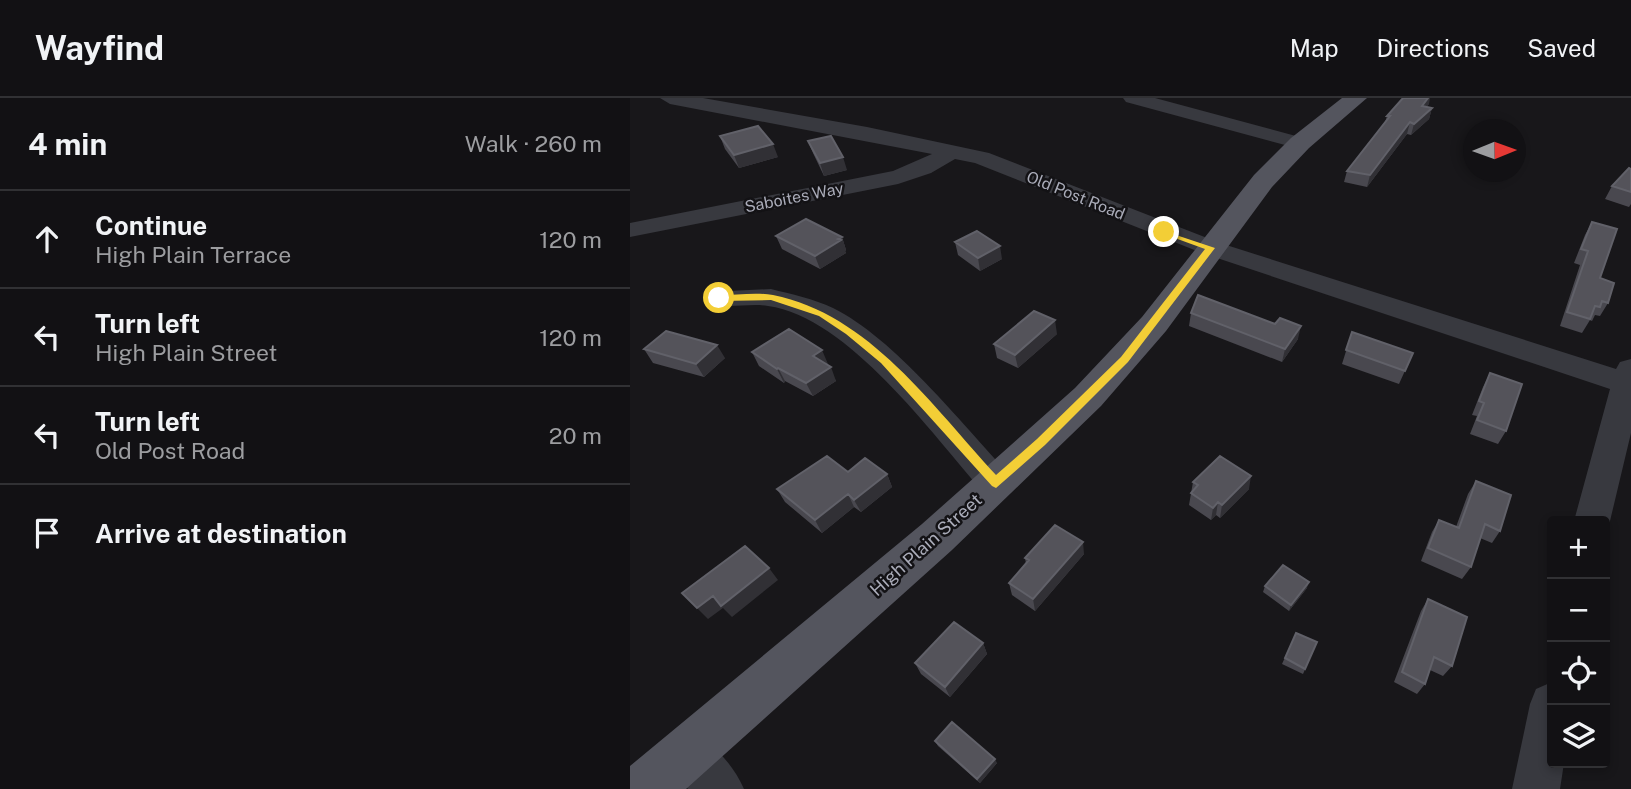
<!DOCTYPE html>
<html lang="en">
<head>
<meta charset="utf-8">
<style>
  :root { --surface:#121114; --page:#1f1f22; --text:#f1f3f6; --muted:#9c9da0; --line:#313134 }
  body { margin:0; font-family:"Public Sans",sans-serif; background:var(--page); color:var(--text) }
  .controls { position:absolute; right:21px; bottom:21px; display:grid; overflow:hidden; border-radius:7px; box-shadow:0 4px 10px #0003 }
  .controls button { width:63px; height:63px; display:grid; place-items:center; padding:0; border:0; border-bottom:2px solid var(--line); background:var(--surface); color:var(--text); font:35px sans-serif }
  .compass { position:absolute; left:833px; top:21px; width:63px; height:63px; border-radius:50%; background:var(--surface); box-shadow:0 4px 10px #0003; rotate:89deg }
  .stop { position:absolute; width:21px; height:21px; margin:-16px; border:5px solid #f3ce36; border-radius:50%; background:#fff }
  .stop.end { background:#f3ce36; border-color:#fff; box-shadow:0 2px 7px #0008 }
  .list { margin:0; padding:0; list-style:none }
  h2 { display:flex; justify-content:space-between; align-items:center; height:91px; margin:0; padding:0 28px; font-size:30px }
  h2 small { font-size:23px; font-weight:400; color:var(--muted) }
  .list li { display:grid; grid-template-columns:46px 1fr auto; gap:21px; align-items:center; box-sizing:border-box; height:98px; padding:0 28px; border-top:2px solid var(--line) }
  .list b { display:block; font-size:26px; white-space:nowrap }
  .list p { margin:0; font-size:23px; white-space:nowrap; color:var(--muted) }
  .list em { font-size:23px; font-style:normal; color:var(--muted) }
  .icon { flex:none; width:38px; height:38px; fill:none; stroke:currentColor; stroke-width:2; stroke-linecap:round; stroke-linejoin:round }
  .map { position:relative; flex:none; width:1001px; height:691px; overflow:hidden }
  header { display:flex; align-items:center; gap:42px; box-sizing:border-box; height:98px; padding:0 35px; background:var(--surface); border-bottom:2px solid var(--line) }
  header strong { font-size:33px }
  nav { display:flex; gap:38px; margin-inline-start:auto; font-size:24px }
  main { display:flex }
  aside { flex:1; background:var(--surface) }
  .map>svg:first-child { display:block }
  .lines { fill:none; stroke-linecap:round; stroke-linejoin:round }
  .minor { fill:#38393f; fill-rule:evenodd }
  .major { fill:#54555e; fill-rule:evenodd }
  .wall { fill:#49484f }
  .shaded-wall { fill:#313035 }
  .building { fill:#54535a; stroke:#616169; stroke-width:2 }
  .route { fill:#f3ce36 }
  .labels { text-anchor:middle; stroke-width:5; stroke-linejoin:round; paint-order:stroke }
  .far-street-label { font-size:16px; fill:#aaacb9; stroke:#131215 }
  .street-label { font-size:18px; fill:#aaacb9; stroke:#131215 }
</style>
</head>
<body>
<header>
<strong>Wayfind</strong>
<nav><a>Map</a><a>Directions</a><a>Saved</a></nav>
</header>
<main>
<aside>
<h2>4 min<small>Walk · 260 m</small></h2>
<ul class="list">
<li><svg class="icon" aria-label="ahead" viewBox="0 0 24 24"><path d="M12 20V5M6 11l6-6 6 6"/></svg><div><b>Continue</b><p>High Plain Terrace</p></div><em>120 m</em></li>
<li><svg class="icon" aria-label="left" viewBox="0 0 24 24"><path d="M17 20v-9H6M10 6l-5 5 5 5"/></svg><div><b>Turn left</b><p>High Plain Street</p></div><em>120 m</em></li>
<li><svg class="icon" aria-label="left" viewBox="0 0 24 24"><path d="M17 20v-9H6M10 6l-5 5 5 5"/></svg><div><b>Turn left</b><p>Old Post Road</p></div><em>20 m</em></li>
<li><svg class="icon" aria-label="arrive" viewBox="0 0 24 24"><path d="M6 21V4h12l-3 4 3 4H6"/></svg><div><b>Arrive at destination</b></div></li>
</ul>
</aside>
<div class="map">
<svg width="1001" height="691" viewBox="0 0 1001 691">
  <rect width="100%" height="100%" fill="#18171a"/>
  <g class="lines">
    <path class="minor" d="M30,0H73L237,29L359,55L590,145L986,271L990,264L1001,261V335L980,423L975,434V423H944L980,291L572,155L345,65L325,61L301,75L268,86L0,139V125L263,73L302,56L40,6Z
      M493,0H525L677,41L681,45L677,49L670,51L496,4Z
      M141,191C161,196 184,201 203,210C264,240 331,325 378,375L383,385L378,395L366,399L354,395C302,336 218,219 138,208C119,205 99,211 79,206L75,200L79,194Z
      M922,584V665H934L930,691H882L900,606L906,591Z
      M57,632C82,643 103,666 114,691H58L41,671L34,655L41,639Z"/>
    <path class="major" d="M712,0H737L679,50L642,89L536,233L471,308L322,452L56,691H0V668L292,426L445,290L512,219L624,77L661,40Z"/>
  </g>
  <path class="wall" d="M799,6L796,9L802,10L799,21L781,37L777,36L737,89L714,84L717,73L755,24L757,18Z
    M90,38L148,59L109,70L95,51Z
    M178,43L217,72L194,78L183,55Z
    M1001,71V106L999,109L975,101L982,88Z
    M962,124L970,180L978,205L970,218L965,217L962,223L960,222L952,235L930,228L950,167L944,165L955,137Z
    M146,138L212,139L216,152L215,153L216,155L190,171L152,151Z
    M325,144L372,161L350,173L328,157Z
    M561,215L668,241L652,264L559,228Z
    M722,234L783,255L769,286L712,266Z
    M427,236L388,270L367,260L364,246Z
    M14,251L95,260L74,279L23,265Z
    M122,254L198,266H196L206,283L183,298L155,283L154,285L129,268Z
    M860,275L876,333L868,346L840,336L847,318L842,317L853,289Z
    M218,374L257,376L262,389L231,414L224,409L192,435L155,404L147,391Z
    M846,383L870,433L862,445L850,440L841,469L832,481L791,463L802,434L809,422L826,429L838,396Z
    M563,384L619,391L590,420L586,417L581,422L559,407Z
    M454,456L405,513L382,497L379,485L396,466L395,460Z
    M635,488L677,490L659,513L633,494Z
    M798,501L822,568L813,578L800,572L795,586L787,596L764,584L791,513Z
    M666,535L687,544L673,576L652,566Z
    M353,545L357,556L320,599L291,576L285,565Z
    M305,643L367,665L350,685L308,648Z"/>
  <path class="shaded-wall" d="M798,0H800L799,6L789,19L792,8Z
    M802,10L799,21L781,37L784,26Z
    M780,24L777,36L737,89L740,77Z
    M143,46L148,59L109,70L104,57Z
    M213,59L217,72L194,78L190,65Z
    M212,139L216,152L215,153L216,155L190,171L185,158Z
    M370,148L372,161L350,173L348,160Z
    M425,222L427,236L388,270L385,257Z
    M671,228L668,241L652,264L655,251Z
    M87,247L95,260L74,279L66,266Z
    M192,252L198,266L189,271L183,258Z
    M201,269L206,283L183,298L176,285Z
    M148,270L155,283L154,285L147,271Z
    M257,376L262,389L231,414L224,402Z
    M621,378L619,391L590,420L592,407Z
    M218,396L224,409L192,435L185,422Z
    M588,404L586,417L581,422L583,410Z
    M453,444L454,456L405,513L403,501Z
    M139,470L148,482L102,519L93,510L78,521L67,510L83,498Z
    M679,484L677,490L659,513L661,507Z
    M353,545L357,556L320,599L315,589Z
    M365,661L367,665L350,685L347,681Z"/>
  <path class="building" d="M773,0H798L792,8L802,10L784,26L780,24L740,77L717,73L760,18H757Z
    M128,28L143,46L104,57L90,38Z
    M201,38L213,59L190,65L178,43Z
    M999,70L1001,71V94L982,88Z
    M176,121L212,139L208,141L211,142L185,158L146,138Z
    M962,124L987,131L970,180L984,185L978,205L972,203L970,209L965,208L960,221L937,214L958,153L951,151Z
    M347,133L370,148L348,160L325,144Z
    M568,197L645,226L650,220L671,228L655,251L561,215Z
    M404,213L425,222L385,257L364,246Z
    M159,231L192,252L183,258L201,269L176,285L148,270L147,271L122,254Z
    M36,233L87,247L66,266L14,251Z
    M722,234L783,255L775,273L716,252Z
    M860,275L892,286L876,333L847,322L854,305L849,303Z
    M197,358L218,374L235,360L257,376L224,402L218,396L185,422L147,391Z
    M590,358L621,378L592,407L588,404L583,410L561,395L568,387L563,384Z
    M846,383L881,397L870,433L855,426L841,469L798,450L809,422L829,430Z
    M425,427L453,444L403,501L379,485L399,462L395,460Z
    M115,448L139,470L91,508L83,498L67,510L52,495Z
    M653,467L679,484L661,507L635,488Z
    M798,501L837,519L822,568L804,559L795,586L772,574Z
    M324,524L353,545L315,589L285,565Z
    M666,535L687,544L675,571L655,560Z
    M322,624L365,661L347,681L305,643Z"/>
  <path class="route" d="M531,132L585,150L498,264L415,347L366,390L362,388L251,265L216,236L189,218L141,202L89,203L85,200L89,197C106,197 127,194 143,197C239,216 303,309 366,377L407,341L491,259L575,151L531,135Z"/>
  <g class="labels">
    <g class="far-street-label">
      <text transform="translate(446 97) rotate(22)" y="6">Old Post Road</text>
      <text transform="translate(164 99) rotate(-11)" y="6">Saboites Way</text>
    </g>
    <g class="street-label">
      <text transform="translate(296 447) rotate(-42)" y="6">High Plain Street</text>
    </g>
  </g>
</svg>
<div class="controls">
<button>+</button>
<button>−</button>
<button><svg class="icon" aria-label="locate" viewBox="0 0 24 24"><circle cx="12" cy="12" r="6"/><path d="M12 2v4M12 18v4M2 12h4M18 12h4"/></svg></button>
<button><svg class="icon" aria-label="layers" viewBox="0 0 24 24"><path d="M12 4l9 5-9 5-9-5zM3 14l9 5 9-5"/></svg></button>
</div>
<svg class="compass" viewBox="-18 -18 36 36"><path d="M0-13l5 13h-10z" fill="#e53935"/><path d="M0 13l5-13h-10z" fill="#9c9da0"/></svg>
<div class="stop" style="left:89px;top:200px"></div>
<div class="stop end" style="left:534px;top:134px"></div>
</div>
</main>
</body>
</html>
